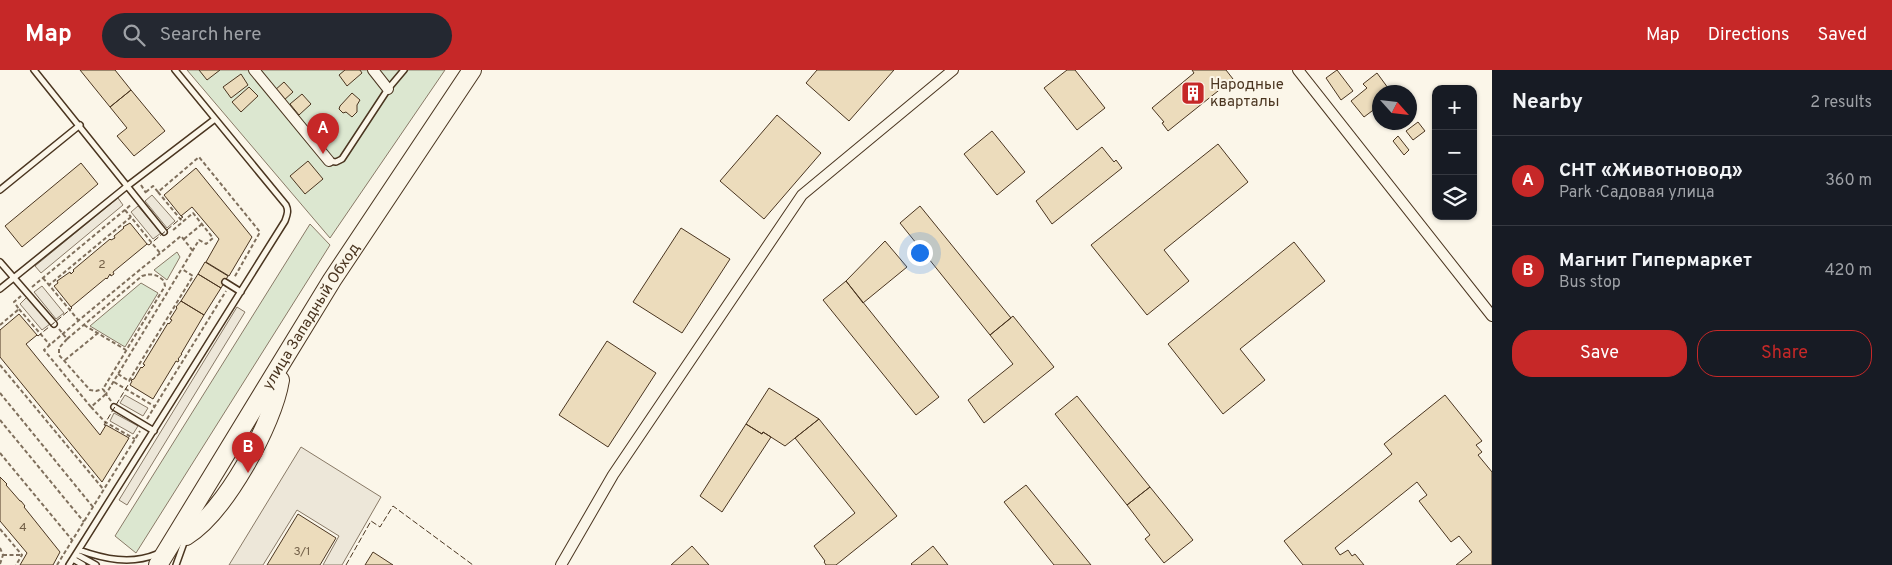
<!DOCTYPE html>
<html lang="en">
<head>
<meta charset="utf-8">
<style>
  :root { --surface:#171b24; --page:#242831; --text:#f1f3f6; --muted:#9ea1a6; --line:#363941; --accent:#c62828 }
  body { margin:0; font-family:Overpass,sans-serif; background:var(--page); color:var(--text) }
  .controls { position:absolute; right:15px; top:15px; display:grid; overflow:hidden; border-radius:10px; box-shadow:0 1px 4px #0004 }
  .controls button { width:45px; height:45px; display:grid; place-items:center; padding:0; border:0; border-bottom:1px solid var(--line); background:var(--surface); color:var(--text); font:25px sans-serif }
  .compass { position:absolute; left:1372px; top:15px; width:45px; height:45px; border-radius:50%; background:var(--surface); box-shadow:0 1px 4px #0004; rotate:117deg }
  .you { position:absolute; left:919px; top:182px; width:18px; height:18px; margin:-12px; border:4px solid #fff; border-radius:50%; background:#1a73e8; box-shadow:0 0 0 8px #1a73e833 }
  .badge { display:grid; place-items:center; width:32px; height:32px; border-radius:50%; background:var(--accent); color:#fff; font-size:16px; font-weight:700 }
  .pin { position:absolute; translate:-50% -41px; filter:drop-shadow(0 1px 2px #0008) }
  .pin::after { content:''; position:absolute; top:26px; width:18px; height:15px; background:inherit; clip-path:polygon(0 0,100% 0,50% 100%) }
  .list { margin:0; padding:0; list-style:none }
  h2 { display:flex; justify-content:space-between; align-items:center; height:65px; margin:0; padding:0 20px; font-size:21px }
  h2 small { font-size:16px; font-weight:400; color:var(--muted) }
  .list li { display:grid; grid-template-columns:32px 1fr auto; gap:15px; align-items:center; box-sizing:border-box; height:90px; padding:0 20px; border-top:1px solid var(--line) }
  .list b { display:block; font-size:19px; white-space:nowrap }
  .list p { margin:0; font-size:16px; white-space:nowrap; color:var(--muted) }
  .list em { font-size:16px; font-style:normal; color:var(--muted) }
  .actions { display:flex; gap:10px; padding:15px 20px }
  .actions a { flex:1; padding:11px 0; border:1px solid var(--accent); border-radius:20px; text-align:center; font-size:18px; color:var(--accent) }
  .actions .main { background:var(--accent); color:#fff }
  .icon { flex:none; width:28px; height:28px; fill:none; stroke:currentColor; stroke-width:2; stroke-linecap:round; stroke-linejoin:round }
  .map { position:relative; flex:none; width:1492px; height:495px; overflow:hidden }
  header { display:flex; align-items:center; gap:30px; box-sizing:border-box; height:70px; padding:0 25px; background:var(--accent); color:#fff }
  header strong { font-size:24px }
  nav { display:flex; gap:28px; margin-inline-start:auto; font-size:18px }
  .search { width:350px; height:45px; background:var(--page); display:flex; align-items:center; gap:12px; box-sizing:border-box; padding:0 18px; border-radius:28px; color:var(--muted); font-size:19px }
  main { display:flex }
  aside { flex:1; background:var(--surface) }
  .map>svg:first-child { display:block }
  .green { fill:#dce7d0; stroke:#887966 }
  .parking { fill:#ede7d9; stroke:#887966 }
  .building { fill:#ecdcbc; stroke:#4a3520 }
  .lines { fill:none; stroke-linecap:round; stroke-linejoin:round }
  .service-casing { stroke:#4a3520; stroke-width:8 }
  .minor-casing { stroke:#4a3520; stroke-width:12 }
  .trunk-casing { stroke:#4a3520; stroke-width:20 }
  .path { stroke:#7f6f5c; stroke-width:2; stroke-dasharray:4 2.5; stroke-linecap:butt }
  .service { stroke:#fbf6e9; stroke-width:5 }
  .minor { stroke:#fbf6e9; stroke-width:10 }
  .trunk { stroke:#fbf6e9; stroke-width:18 }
  .fence { stroke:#4a3520; stroke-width:1; stroke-dasharray:6 2.5; stroke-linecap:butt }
  .labels { text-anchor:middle; stroke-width:4; stroke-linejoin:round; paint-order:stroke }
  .number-label { font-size:12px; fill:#725f47 }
  .poi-label { font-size:15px; fill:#4a3520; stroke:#fbf6e9; text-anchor:start }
  .street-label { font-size:15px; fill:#4a3520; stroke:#fbf6e9 }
</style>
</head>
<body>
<header>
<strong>Map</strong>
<div class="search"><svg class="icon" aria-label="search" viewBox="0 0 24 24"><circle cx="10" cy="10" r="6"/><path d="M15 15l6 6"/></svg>Search here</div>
<nav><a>Map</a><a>Directions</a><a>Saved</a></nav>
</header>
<main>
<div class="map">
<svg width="1492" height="495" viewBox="0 0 1492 495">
  <rect width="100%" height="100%" fill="#fbf6e9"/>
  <path class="green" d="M187,0H445L330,168Z
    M310,154L330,175L136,483L115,466Z
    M177,182L180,187L167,210L154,200Z
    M141,213L158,223L125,277L90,256Z"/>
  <path class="parking" d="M152,125L175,151L167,158L145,131Z
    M118,128L123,135L41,203L35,196Z
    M138,136L161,163L153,169L131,142Z
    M42,216L64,243L56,249L34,222Z
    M27,227L50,254L42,260L20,234Z
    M237,237L245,242L127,435L119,430Z
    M125,325L148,338L143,346L120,333Z
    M114,343L138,356L133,364L110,351Z
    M301,377L381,427L342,495H323L339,466L297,440L263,495H229Z"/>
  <path class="building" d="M80,0H115L131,20L110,37Z
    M199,0H220L207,10Z
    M345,0H360L362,3L347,16L339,5Z
    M817,0H894L849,51L806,13Z
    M1067,0H1075L1105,38L1077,60L1044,18Z
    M1192,0H1226L1233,9L1168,61L1162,53L1164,52L1152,38L1194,3Z
    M1337,0L1353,21L1341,30L1326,8Z
    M1377,3L1391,22H1380V35L1364,47L1351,31L1367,18L1363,14Z
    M241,4L248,15L231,28L223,17Z
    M284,12L293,22L283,31L274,21Z
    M249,17L258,26L241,42L232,32Z
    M131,20L165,61L134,86L117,66L127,58L110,37Z
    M352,23L360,30L357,35V42L352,47L346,42L343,43L339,39L340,36Z
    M302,24L311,34L299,45L290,34Z
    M324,45L335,58L323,69L312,56Z
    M777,45L821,83L764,149L720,111Z
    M1418,52L1425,61L1413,70L1406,61Z
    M992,61L1025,102L997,125L964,84Z
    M1398,66L1409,80L1404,85L1393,71Z
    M1218,74L1248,112L1164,180L1189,211L1147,245L1091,175Z
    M1102,77L1114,92L1116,90L1122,98L1052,154L1036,131Z
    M308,91L323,109L305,124L290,106Z
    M81,93L98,114L22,177L5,156Z
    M196,98L252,167L229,206L206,192L219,169L192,137L181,146L164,125Z
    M920,136L1011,248L990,265L900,153Z
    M130,153L147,174L113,202L114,204L111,206L110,204L107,209L106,208L71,237L54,216L58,213L57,211L70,202L71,204L74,201L73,200L110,169L111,170L115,168L114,166L124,158L123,157Z
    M681,158L730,189L682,263L633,232Z
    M885,171L907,197L863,233L846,211Z
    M1294,172L1325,211L1240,279L1265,310L1223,344L1168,274Z
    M205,192L228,206L221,218L198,204Z
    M198,204L221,218L204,245L181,231Z
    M846,211L939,327L916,345L823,230Z
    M181,231L204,245L181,284H182L178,289L179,290L178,292L176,291L153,329L130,315L132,311L131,310L134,309L141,297L142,298L145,295L143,294L168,253L169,254L172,250L170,249L177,238L176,237Z
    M19,244L37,265L26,274L100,365L106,355L129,368L102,412L0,287V260Z
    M1013,246L1054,297L984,353L968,330L1013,294L990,265Z
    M607,271L656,303L608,377L559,345Z
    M769,318L819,349L785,376L763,362L762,364L746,354Z
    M1445,325L1482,371L1476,375L1482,382L1478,385L1492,402V495H1456L1472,482L1459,466L1451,472L1419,431L1427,425L1417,412L1335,478L1340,485L1348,480L1352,486L1355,484L1364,495H1303L1284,471L1392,384L1384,374Z
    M1077,326L1150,417L1127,435L1055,344Z
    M819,349L897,446L836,495H826L824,492L825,491L814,476L855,443L795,368Z
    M746,354L762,364L763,362L771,367L722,442L700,426Z
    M0,407L7,414L6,415L20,431H21L25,436L24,437L60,482L53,495H20L27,483L0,451Z
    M1026,415L1091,495H1054L1004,432Z
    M1150,417L1193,470L1164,493L1145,469L1150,465L1127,435Z
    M298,444L336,468L320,495H267Z
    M692,476L709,495H671Z
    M933,476L948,495H912L911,494Z
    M373,482L393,495H365Z"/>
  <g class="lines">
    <g class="service-casing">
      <path id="service" d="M34,0L164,162
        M329,91L336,92L342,89L388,19L404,0
        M0,120L80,55
        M0,192L54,254
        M225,212L241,222
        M0,219L126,117L215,49
        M114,337L154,361
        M79,480C104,489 131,495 157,484
        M76,484L96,495
        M73,489L83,495
        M69,495L285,151C287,145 289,141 286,135L175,0
        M176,495L185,470"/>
    </g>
    <g class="minor-casing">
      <path id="minor" d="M254,0L329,91
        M373,0L388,19
        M1298,0L1492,246
        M561,495L613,405L802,125L953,0"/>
    </g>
    <g class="trunk-casing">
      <g id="trunk">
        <path d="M186,466C225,442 273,354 280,310"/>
        <path id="s1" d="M158,495L332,210L472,0"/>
      </g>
    </g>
    <path class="path" d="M141,115L146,123
      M146,122L153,116L158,122L199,87L260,162L234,208
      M158,122L182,151
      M125,140L131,147
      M184,169L202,154
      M43,208L49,215
      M32,217L132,134
      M19,239L50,275
      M79,251L49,215L131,147L160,183
      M0,255L19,239L14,232L21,226
      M84,255L126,280
      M59,259L67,269L142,206C151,203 157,204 164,211L165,216L103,319L106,324L91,337L44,280C89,241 135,204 181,166L193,181
      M67,269L59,278V285L90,320L96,321L103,319
      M65,290L98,263
      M0,295L104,420
      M118,304L129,311L193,206L182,199
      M114,312L154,336
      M0,323L93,437
      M111,331L106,324L199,170L206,174L213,168L193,143L172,161
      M91,337L105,352L135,369
      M147,349L226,221
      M0,350L84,452
      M0,383L72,470
      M0,459L22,485L16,495
      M0,478L3,485L0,494
      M3,485H22
      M57,495L140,361"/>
    <use href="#service" class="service"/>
    <use href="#minor" class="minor"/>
    <use href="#trunk" class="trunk"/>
    <path class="fence" d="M147,174L149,175L180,149L183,147L181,146
      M37,265L38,266L72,238L71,237
      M106,355H104L128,315H130
      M346,495L371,451L380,457L393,436L473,495"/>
  </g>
  <defs>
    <g id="building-square" transform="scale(1.25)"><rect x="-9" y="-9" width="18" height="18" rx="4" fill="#c62828" stroke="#fbf6e9"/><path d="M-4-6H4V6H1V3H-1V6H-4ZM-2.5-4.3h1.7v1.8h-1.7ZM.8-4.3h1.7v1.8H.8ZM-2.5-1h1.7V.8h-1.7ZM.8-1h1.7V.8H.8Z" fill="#fff"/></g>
  </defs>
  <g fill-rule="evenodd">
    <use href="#building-square" x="1193" y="23"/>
  </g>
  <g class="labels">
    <g class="number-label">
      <text x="102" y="198">2</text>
      <text x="23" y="461">4</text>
      <text x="302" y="485">3/1</text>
    </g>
    <g class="poi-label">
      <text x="1210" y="19">Народные<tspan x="1210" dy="17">кварталы</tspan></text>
    </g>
    <g class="street-label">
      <text dy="5" stroke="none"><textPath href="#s1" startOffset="292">улица Западный Обход</textPath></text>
    </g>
  </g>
</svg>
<div class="controls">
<button>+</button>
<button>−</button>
<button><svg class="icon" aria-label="layers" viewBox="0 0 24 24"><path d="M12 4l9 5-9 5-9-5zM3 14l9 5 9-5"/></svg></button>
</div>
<svg class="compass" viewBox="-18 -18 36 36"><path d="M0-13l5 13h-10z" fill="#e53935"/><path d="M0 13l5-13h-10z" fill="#9ea1a6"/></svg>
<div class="you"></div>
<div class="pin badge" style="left:323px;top:84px">A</div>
<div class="pin badge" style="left:248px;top:403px">B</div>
</div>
<aside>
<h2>Nearby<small>2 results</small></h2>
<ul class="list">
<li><span class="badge">A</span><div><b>СНТ «Животновод»</b><p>Park · Садовая улица</p></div><em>360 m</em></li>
<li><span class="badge">B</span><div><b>Магнит Гипермаркет</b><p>Bus stop</p></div><em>420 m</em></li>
</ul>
<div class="actions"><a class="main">Save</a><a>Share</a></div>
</aside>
</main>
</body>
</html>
